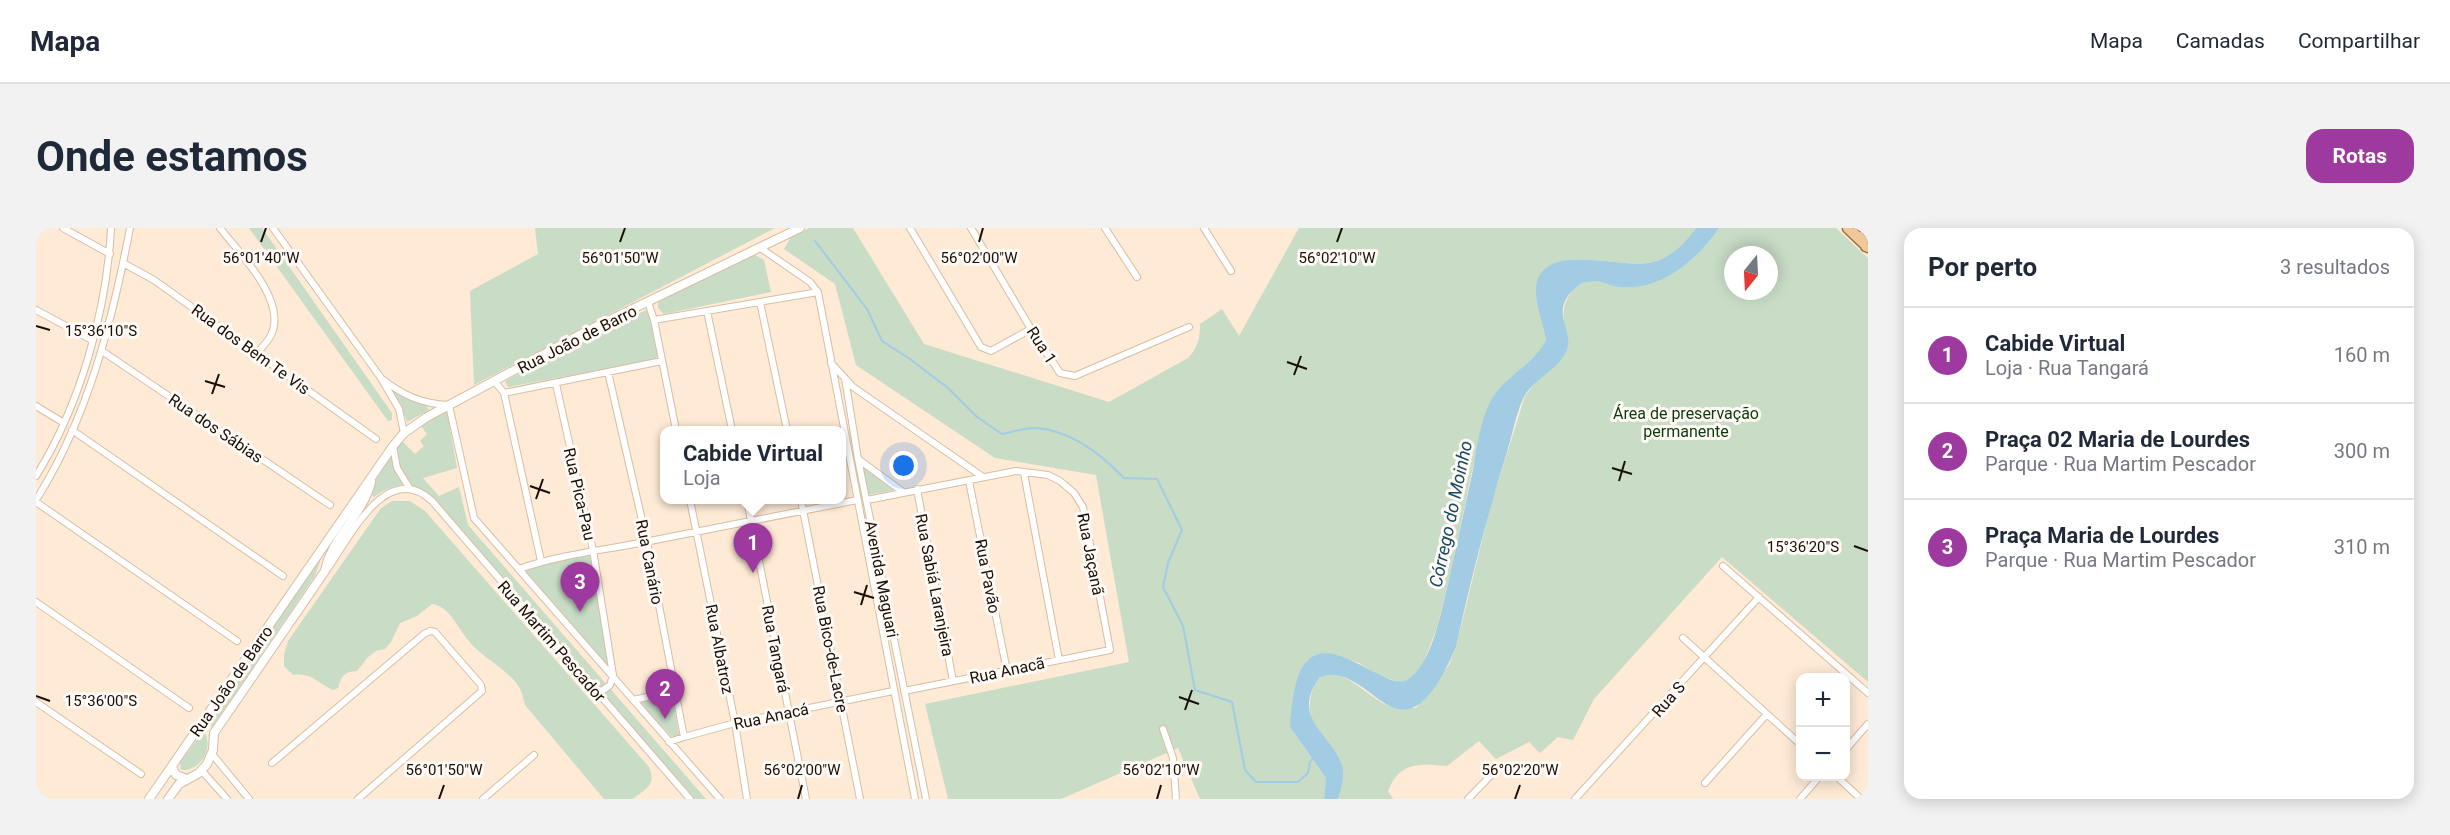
<!DOCTYPE html>
<html lang="pt">
<head>
<meta charset="utf-8">
<style>
  :root { --surface:#fff; --page:#f2f2f3; --text:#1f2937; --muted:#747a83; --line:#e0e1e3; --accent:#9e399f }
  body { margin:0; font-family:Roboto,sans-serif; background:var(--page); color:var(--text) }
  .controls { position:absolute; right:18px; bottom:18px; display:grid; overflow:hidden; border-radius:12px; box-shadow:0 3px 15px #0003 }
  .controls button { width:54px; height:54px; display:grid; place-items:center; padding:0; border:0; border-bottom:2px solid var(--line); background:var(--surface); color:var(--text); font:30px sans-serif }
  .compass { position:absolute; left:1688px; top:18px; width:54px; height:54px; border-radius:50%; background:var(--surface); box-shadow:0 3px 15px #0003; rotate:198deg }
  .you { position:absolute; left:868px; top:238px; width:21px; height:21px; margin:-15px; border:4px solid #fff; border-radius:50%; background:#1a73e8; box-shadow:0 0 0 9px #1a73e833 }
  .badge { display:grid; place-items:center; width:39px; height:39px; border-radius:50%; background:var(--accent); color:#fff; font-size:20px; font-weight:700 }
  .pin { position:absolute; translate:-50% -50px; filter:drop-shadow(0 2px 3px #0008) }
  .pin::after { content:''; position:absolute; top:32px; width:21px; height:18px; background:inherit; clip-path:polygon(0 0,100% 0,50% 100%) }
  .popup { position:absolute; left:624px; top:198px; width:186px; height:78px; box-sizing:border-box; display:grid; place-content:center; border-radius:12px; background:var(--surface); filter:drop-shadow(0 2px 4px #0005); font-size:20px; white-space:nowrap; color:var(--muted) }
  .popup b { font-size:22px; color:var(--text) }
  .popup::after { content:''; position:absolute; left:50%; top:100%; margin-left:-12px; border:12px solid transparent; border-top-color:var(--surface) }
  .list { margin:0; padding:0; list-style:none }
  h2 { display:flex; justify-content:space-between; align-items:center; height:78px; margin:0; padding:0 24px; font-size:26px }
  h2 small { font-size:20px; font-weight:400; color:var(--muted) }
  .list li { display:grid; grid-template-columns:39px 1fr auto; gap:18px; align-items:center; box-sizing:border-box; height:96px; padding:0 24px; border-top:2px solid var(--line) }
  .list b { display:block; font-size:22px; white-space:nowrap }
  .list p { margin:0; font-size:20px; white-space:nowrap; color:var(--muted) }
  .list em { font-size:20px; font-style:normal; color:var(--muted) }
  .map { position:relative; flex:none; width:1832px; height:571px; overflow:hidden; border-radius:18px }
  header { display:flex; align-items:center; gap:36px; box-sizing:border-box; height:84px; padding:0 30px; background:var(--surface); border-bottom:2px solid var(--line) }
  header strong { font-size:28px }
  nav { display:flex; gap:33px; margin-inline-start:auto; font-size:21px }
  .intro { display:flex; align-items:center; justify-content:space-between; box-sizing:border-box; height:144px; padding:0 36px }
  h1 { margin:0; font-size:42px }
  .button { padding:15px 27px; border-radius:18px; background:var(--accent); color:#fff; font-size:21px; font-weight:700 }
  main { display:flex; gap:36px; padding:0 36px }
  aside { flex:1; background:var(--surface); border-radius:18px; box-shadow:0 3px 15px #0003 }
  .map>svg:first-child { display:block }
  .green { fill:#c8dcc6; fill-rule:evenodd }
  .water { fill:#a1cce3 }
  .lines { fill:none; stroke-linecap:round; stroke-linejoin:round }
  .stream { stroke:#a1cce3; stroke-width:2 }
  .minor-casing { stroke:#d7bea5; stroke-width:8 }
  .tertiary-casing { stroke:#d7bea5; stroke-width:10 }
  .primary-casing { stroke:#9b703c; stroke-width:13 }
  .minor { stroke:#fff; stroke-width:6 }
  .tertiary { stroke:#fff; stroke-width:8 }
  .primary { stroke:#eec89b; stroke-width:10 }
  .ticks { fill:none; stroke:#180f07; stroke-width:2 }
  .labels { text-anchor:middle; stroke-width:6; stroke-linejoin:round; paint-order:stroke }
  .street-label { font-size:16px; fill:#180f07; stroke:#fffaf5 }
  .park-label { font-size:16px; fill:#0e390d; stroke:#fffaf5 }
  .water-label { font-size:18px; font-style:italic; fill:#164b64; stroke:#fffaf5 }
  .ticks-label { font-size:15px; text-anchor:middle; fill:#180f07; stroke:#fffaf5; stroke-width:6; stroke-linejoin:round; paint-order:stroke }
</style>
</head>
<body>
<header>
<strong>Mapa</strong>
<nav><a>Mapa</a><a>Camadas</a><a>Compartilhar</a></nav>
</header>
<div class="intro"><h1>Onde estamos</h1><a class="button">Rotas</a></div>
<main>
<div class="map">
<svg width="1832" height="571" viewBox="0 0 1832 571">
  <rect width="100%" height="100%" fill="#feead5"/>
  <path class="green" d="M213,0H226L356,185V192L352,193Z
    M499,0H739L438,157L434,63L502,26Z
    M773,0H817L888,116L1073,174L1152,130C1162,120 1164,110 1164,96L1186,81L1203,108L1263,0H1660C1649,15 1636,29 1617,34C1588,43 1507,11 1500,58C1498,76 1507,94 1510,112L1504,123L1460,165L1445,200L1415,344L1401,399L1387,436L1373,452L1364,454L1343,448L1323,435L1302,427L1288,426L1271,432L1264,444L1254,499L1290,550L1288,571H1164L1142,520L1025,571H912L889,476L1093,434L1060,247L959,230L820,137L799,56L748,21L755,9Z
    M1683,0H1800L1832,30V454L1686,329L1558,471L1537,512L1522,509L1504,525L1493,514L1460,531L1443,513L1411,538C1384,536 1364,533 1352,563L1357,571H1302C1306,559 1304,537 1299,525C1295,516 1286,510 1281,502C1270,485 1272,465 1284,449C1311,439 1329,468 1351,477C1359,481 1371,479 1380,480L1413,437L1420,419L1454,280L1489,168L1532,112C1525,89 1524,70 1546,55C1552,54 1559,53 1565,54C1571,55 1577,58 1583,59C1625,64 1662,31 1683,0ZM1697,27H1733V63H1697Z
    M717,26L728,32L735,64L628,86L622,80V74Z
    M612,81L622,128L618,132L472,159L469,153Z
    M353,160L365,168L390,177L393,182L371,194L365,176Z
    M411,182L421,240L387,250L403,268L423,259L432,297L670,571H657L399,271C379,253 359,253 338,269L335,265L340,248L366,213L379,226L388,218L384,213L391,206L384,197Z
    M824,236L860,262L832,267Z
    M325,268L326,269L287,325L279,348L176,499L169,496Z
    M356,273H374L389,283L613,539C621,557 610,560 597,571H568L489,477C487,469 486,463 481,456C467,438 445,429 432,412C422,400 413,378 396,376L381,388L364,395L355,414L349,421L340,423L332,429L321,443C308,444 306,447 302,460L297,462C282,455 275,444 257,447L248,438V426L252,413L345,280Z
    M556,323L576,445L484,341Z
    M636,467L643,507L636,509L603,475Z
    M166,505L170,507C176,525 163,543 145,542L144,534Z"/>
  <path class="water" d="M1660,0H1683C1662,31 1625,64 1583,59C1577,59 1571,55 1565,54C1559,53 1552,54 1546,55C1507,82 1541,101 1530,124C1521,142 1499,151 1489,167C1481,181 1476,208 1471,224C1451,289 1434,353 1420,419C1363,551 1338,430 1284,449C1253,491 1296,505 1306,538C1309,547 1305,562 1302,571H1288L1290,550L1254,499C1255,482 1258,447 1270,434C1299,402 1353,469 1374,450C1393,434 1400,404 1406,381C1417,336 1426,292 1436,247C1440,224 1443,198 1453,176C1464,151 1497,138 1510,112C1507,94 1498,76 1500,58C1507,11 1588,43 1617,34C1636,29 1649,15 1660,0Z"/>
  <g class="lines">
    <path class="stream" d="M779,13L831,81L846,113L874,131L912,160L941,189L966,206C976,204 988,200 999,200C1035,202 1065,226 1088,250L1121,251L1146,302L1132,335L1127,359L1147,398L1159,462L1196,474L1209,542L1220,554H1262L1272,545L1274,534L1278,529"/>
    <g class="minor-casing">
      <path id="minor" d="M27,0L74,26
        M184,0C204,26 247,68 237,102C235,111 227,118 221,125
        M237,0L345,150L363,181L368,205
        M874,0L945,119L955,123L995,101
        M935,0L995,101L1024,145L1039,148L1153,99
        M1069,0L1101,49
        M1168,0L1195,43
        M723,19L774,54L782,64L879,571
        M87,35L118,52L340,211
        M612,74L618,92L640,202
        M724,74L751,202
        M0,82L56,112
        M671,83L696,202
        M618,92L782,64
        M66,123L294,277
        M795,135L817,159L947,249
        M572,144L611,314L648,509L633,514
        M345,150C366,167 386,176 413,177L438,290L684,571
        M809,150L822,231L890,571
        M459,154L468,165L505,333
        M520,156L557,322L577,447L574,457L566,463L558,460
        M468,165L626,133
        M0,178L28,195
        M36,202L247,348
        M357,218L361,240L374,261
        M822,231L867,264
        M988,245L1023,432
        M0,248C44,178 71,82 75,0
        M933,253L971,443
        M881,261L917,453
        M0,272C52,190 76,94 94,0
        M654,272L699,495L711,571
        M711,272L770,571
        M765,272L824,571
        M831,272L980,243L1012,247L1024,253L1038,265L1047,279L1074,422L868,463
        M0,274L201,413
        M1687,338L1832,465
        M292,340C314,309 351,231 396,273L654,571
        M483,341C526,326 570,322 614,313C683,300 752,286 821,272
        M0,374L153,480
        M1647,410L1764,516
        M597,472L639,463
        M0,474L105,546
        M1127,501L1137,530L1140,571
        M648,509L699,495L857,463
        M1810,521L1832,496
        M176,526L213,571
        M236,535L388,406L394,403L399,404L445,457L446,463L322,571
        M166,543L191,571
        M1800,548L1825,571
        M1669,555L1731,486
        M447,571L498,527
        M1432,571L1463,539
        M1539,571L1723,369
        M1764,571L1784,548"/>
    </g>
    <g class="tertiary-casing">
      <path id="tertiary" d="M136,539L140,547L151,551
        M113,571L357,218L368,205L391,189L551,103L764,0
        M132,571L143,556L163,545L171,536L177,522L178,505L289,343C295,310 327,287 335,254"/>
    </g>
    <g class="primary-casing">
      <path id="primary" d="M1812,0L1832,19
        M1830,18L1828,8L1831,0"/>
    </g>
    <use href="#minor" class="minor"/>
    <use href="#tertiary" class="tertiary"/>
    <use href="#primary" class="primary"/>
  </g>
  <path class="ticks" d="M225,14L230,0M584,14L589,0M943,14L947,0M1301,14L1306,0M0,98L14,102M1251,134L1271,141M1258,147L1265,128M169,153L189,159M176,166L183,146M1576,240L1596,246M1583,253L1589,233M494,258L514,265M500,271L507,251M1818,318L1832,323M818,364L838,370M825,377L831,357M0,468L14,473M1143,469L1163,476M1149,482L1156,462M403,571L408,557M762,571L766,557M1121,571L1125,557M1479,571L1484,557"/>
  <g class="labels">
    <g class="street-label">
      <text transform="translate(541 111) rotate(-27)" y="6">Rua João de Barro</text>
      <text transform="translate(1006 117) rotate(57)" y="6">Rua 1</text>
      <text transform="translate(215 121) rotate(36)" y="6">Rua dos Bem Te Vis</text>
      <text transform="translate(180 200) rotate(34)" y="6">Rua dos Sábias</text>
      <text transform="translate(544 266) rotate(77)" y="6">Rua Pica-Pau</text>
      <text transform="translate(1055 326) rotate(79)" y="6">Rua Jaçanã</text>
      <text transform="translate(614 334) rotate(79)" y="6">Rua Canário</text>
      <text transform="translate(952 348) rotate(79)" y="6">Rua Pavão</text>
      <text transform="translate(846 351) rotate(79)" y="6">Avenida Maguari</text>
      <text transform="translate(899 357) rotate(79)" y="6">Rua Sabiá Laranjeira</text>
      <text transform="translate(516 413) rotate(49)" y="6">Rua Martim Pescador</text>
      <text transform="translate(684 421) rotate(79)" y="6">Rua Albatroz</text>
      <text transform="translate(740 421) rotate(79)" y="6">Rua Tangará</text>
      <text transform="translate(795 421) rotate(79)" y="6">Rua Bico-de-Lacre</text>
      <text transform="translate(971 442) rotate(-12)" y="6">Rua Anacã</text>
      <text transform="translate(195 453) rotate(-55)" y="6">Rua João de Barro</text>
      <text transform="translate(1632 471) rotate(-49)" y="6">Rua S</text>
      <text transform="translate(735 488) rotate(-12)" y="6">Rua Anacá</text>
    </g>
    <g class="park-label">
      <text x="1650" y="191">Área de preservação<tspan x="1650" dy="18">permanente</tspan></text>
    </g>
    <g class="water-label">
      <text transform="translate(1415 286) rotate(-78)" y="6">Córrego do Moinho</text>
    </g>
  </g>
  <g class="ticks-label">
    <text x="225" y="35">56°01'40"W</text>
    <text x="584" y="35">56°01'50"W</text>
    <text x="943" y="35">56°02'00"W</text>
    <text x="1301" y="35">56°02'10"W</text>
    <text x="65" y="108">15°36'10"S</text>
    <text x="1767" y="324">15°36'20"S</text>
    <text x="65" y="478">15°36'00"S</text>
    <text x="408" y="547">56°01'50"W</text>
    <text x="766" y="547">56°02'00"W</text>
    <text x="1125" y="547">56°02'10"W</text>
    <text x="1484" y="547">56°02'20"W</text>
  </g>
</svg>
<div class="controls">
<button>+</button>
<button>−</button>
</div>
<svg class="compass" viewBox="-18 -18 36 36"><path d="M0-13l5 13h-10z" fill="#e53935"/><path d="M0 13l5-13h-10z" fill="#747a83"/></svg>
<div class="you"></div>
<div class="pin badge" style="left:717px;top:345px">1</div>
<div class="popup"><b>Cabide Virtual</b>Loja</div>
<div class="pin badge" style="left:629px;top:491px">2</div>
<div class="pin badge" style="left:544px;top:384px">3</div>
</div>
<aside>
<h2>Por perto<small>3 resultados</small></h2>
<ul class="list">
<li><span class="badge">1</span><div><b>Cabide Virtual</b><p>Loja · Rua Tangará</p></div><em>160 m</em></li>
<li><span class="badge">2</span><div><b>Praça 02 Maria de Lourdes</b><p>Parque · Rua Martim Pescador</p></div><em>300 m</em></li>
<li><span class="badge">3</span><div><b>Praça Maria de Lourdes</b><p>Parque · Rua Martim Pescador</p></div><em>310 m</em></li>
</ul>
</aside>
</main>
</body>
</html>
